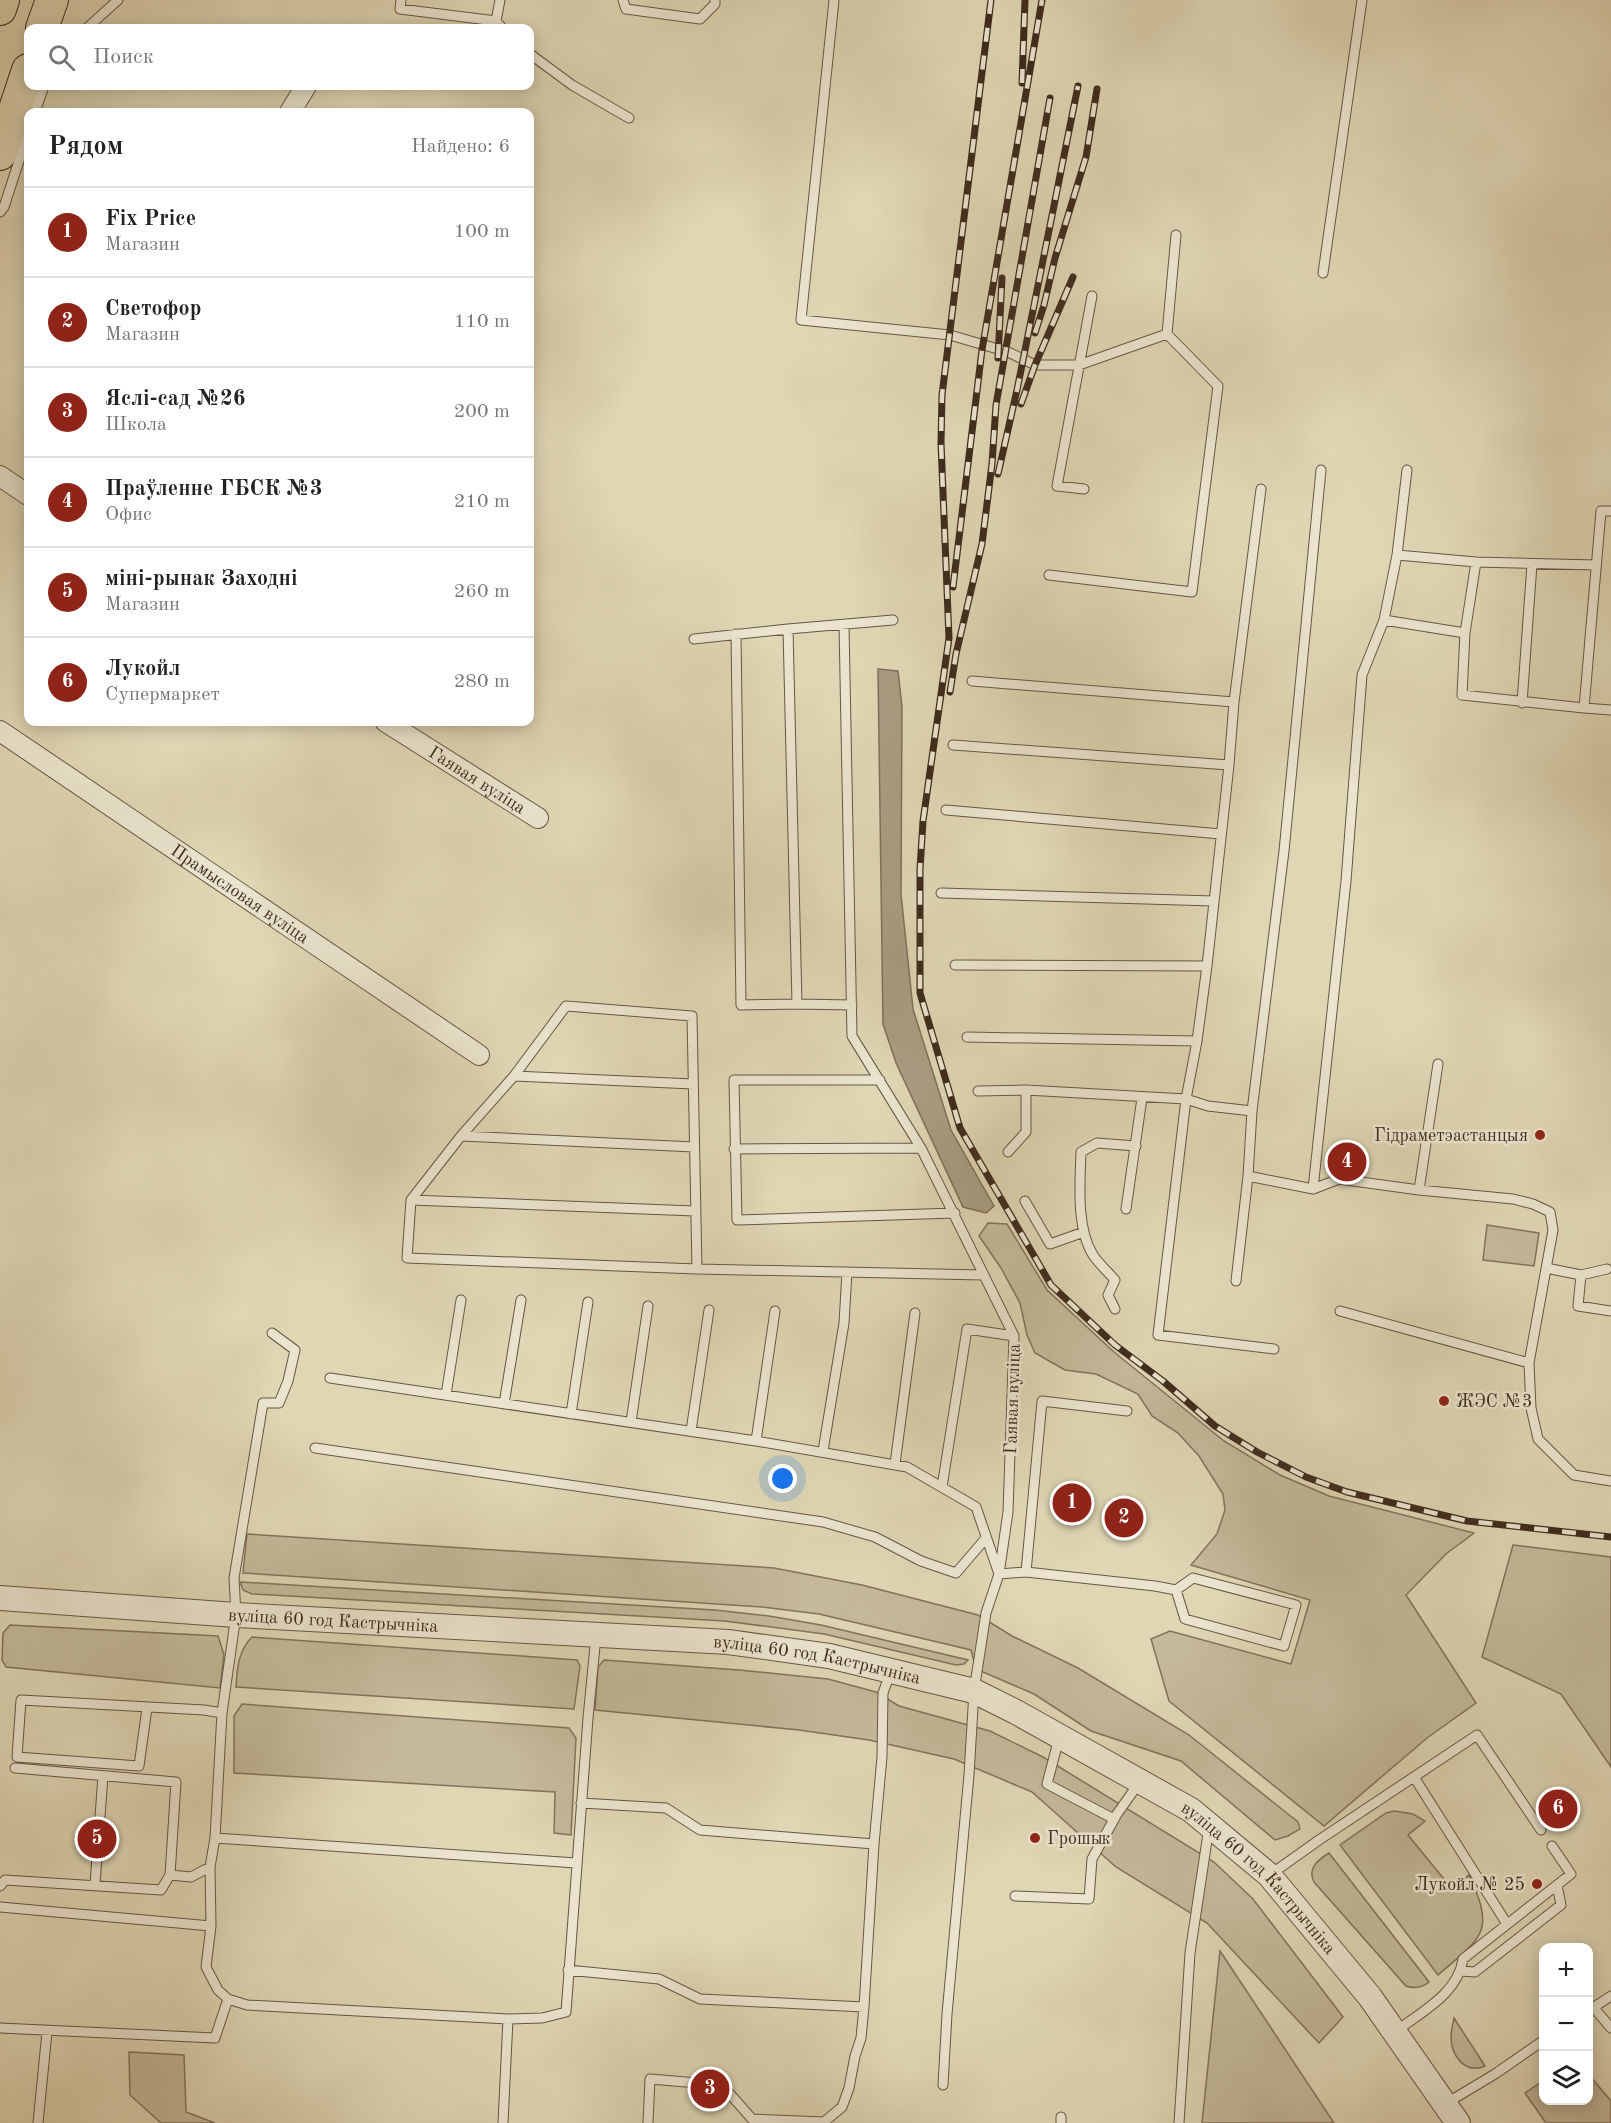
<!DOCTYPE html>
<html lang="ru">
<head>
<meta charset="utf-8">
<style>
  :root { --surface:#fff; --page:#f2f2f2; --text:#222; --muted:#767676; --line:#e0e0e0; --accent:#8f2418 }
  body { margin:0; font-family:"Old Standard TT",serif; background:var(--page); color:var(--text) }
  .controls { position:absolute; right:18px; bottom:18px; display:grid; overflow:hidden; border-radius:12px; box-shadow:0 3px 15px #0003 }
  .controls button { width:54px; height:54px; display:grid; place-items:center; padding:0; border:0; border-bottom:2px solid var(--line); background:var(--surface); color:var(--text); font:30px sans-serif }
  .you { position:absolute; left:783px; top:1479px; width:21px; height:21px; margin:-15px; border:4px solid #fff; border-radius:50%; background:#1a73e8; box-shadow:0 0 0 9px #1a73e833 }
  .badge { display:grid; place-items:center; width:39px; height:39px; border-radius:50%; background:var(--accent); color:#fff; font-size:20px; font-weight:700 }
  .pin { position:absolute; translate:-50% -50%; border:3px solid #fff; box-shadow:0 2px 6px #0006 }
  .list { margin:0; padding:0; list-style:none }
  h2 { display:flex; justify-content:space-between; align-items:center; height:78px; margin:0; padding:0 24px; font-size:26px }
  h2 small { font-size:20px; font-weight:400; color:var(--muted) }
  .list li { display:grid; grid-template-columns:39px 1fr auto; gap:18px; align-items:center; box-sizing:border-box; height:90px; padding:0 24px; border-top:2px solid var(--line) }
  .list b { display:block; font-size:22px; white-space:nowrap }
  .list p { margin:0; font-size:20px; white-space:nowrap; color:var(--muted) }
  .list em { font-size:20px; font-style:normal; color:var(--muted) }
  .icon { flex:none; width:33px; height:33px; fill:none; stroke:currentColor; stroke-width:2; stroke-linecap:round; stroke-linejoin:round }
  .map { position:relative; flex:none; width:1611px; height:2123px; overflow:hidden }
  .search { position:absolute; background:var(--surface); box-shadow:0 3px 15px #0003; left:24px; top:24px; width:510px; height:66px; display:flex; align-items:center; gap:15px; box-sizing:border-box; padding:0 21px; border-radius:12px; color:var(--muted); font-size:22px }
  .panel { position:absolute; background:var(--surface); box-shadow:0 3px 15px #0003; left:24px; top:108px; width:510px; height:618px; border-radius:12px }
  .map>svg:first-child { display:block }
  .green { fill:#c4b99a; stroke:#82725c; stroke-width:1.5 }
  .water { fill:#a99c81; stroke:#7f6f59; stroke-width:1.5 }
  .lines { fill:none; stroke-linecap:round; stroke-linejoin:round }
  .service-casing { stroke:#675644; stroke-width:11 }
  .minor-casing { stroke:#675644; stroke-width:22 }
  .tertiary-casing { stroke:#675644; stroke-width:26 }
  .primary-casing { stroke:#3f2c1e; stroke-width:34 }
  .service { stroke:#eae4ce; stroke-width:9 }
  .minor { stroke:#eae4ce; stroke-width:20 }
  .tertiary { stroke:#eae4ce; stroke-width:24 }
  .primary { stroke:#dfd6b4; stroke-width:32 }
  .rail-casing { stroke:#3f2c1e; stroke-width:7 }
  .rail { stroke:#eae4ce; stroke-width:4.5; stroke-dasharray:14; stroke-linecap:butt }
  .poi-dot { fill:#8f2418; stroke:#eae4ce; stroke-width:2 }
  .labels { text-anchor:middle; stroke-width:5; stroke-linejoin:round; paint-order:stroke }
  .street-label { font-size:18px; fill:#3f2c1e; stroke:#eae4ce }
  .poi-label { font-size:18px; fill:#3f2c1e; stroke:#eae4ce; text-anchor:end }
</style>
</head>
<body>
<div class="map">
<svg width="1611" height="2123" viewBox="0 0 1611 2123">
  <rect width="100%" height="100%" fill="#dfd6b4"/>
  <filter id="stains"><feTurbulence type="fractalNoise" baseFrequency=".00333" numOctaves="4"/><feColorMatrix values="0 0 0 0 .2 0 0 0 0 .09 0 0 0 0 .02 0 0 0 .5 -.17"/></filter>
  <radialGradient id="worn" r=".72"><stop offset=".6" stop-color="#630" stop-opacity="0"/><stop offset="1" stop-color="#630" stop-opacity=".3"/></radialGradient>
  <path class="green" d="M988,1223L1007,1224L1047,1290L1114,1352L1224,1441L1280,1475L1329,1496L1474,1533L1446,1554L1406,1595L1476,1703L1427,1738L1324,1826L1169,1701L1151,1639L1170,1631L1291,1664L1310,1600L1191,1565L1217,1534L1225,1510L1223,1494L1199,1456L1178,1433L1152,1416L1138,1394L1096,1374L1065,1370L1035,1353L1027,1335L1020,1303L1001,1268L979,1236Z
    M1487,1225L1539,1233L1534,1266L1483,1260Z
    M247,1534L774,1568L862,1585L978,1615L1012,1636L1078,1668L1189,1735L1298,1822L1300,1829L1288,1836L1275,1840L1181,1761L1091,1731L1034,1694L976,1669L971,1650L819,1614L762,1607L243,1573Z
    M1513,1545L1611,1557V1767L1561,1694L1482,1657Z
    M240,1582L715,1610L769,1616L821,1625L968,1660L964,1664L956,1665L824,1634L725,1621L252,1594L243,1590Z
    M10,1625L218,1636L224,1655L220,1688L6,1667L2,1660L3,1633Z
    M252,1637L577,1660L580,1666L574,1709L236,1687C237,1669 238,1651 252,1637Z
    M604,1660L739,1670L828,1679L876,1692L899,1706L990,1731L1043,1757L1214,1862L1253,1899L1343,2017L1319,2043L1207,1923L1116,1867L1032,1792L954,1759L869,1740L799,1730L595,1710L598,1667Z
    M242,1704L569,1728L576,1738L571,1835L554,1833L555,1792L234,1773V1716Z
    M1394,1811L1413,1814L1425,1821L1408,1835L1452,1889L1469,1875C1496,1933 1482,1937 1438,1975L1340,1845L1386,1813Z
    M1329,1853L1429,1982C1422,1988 1415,1989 1406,1986L1314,1882C1307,1868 1318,1860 1329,1853Z
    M1220,1951L1334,2123H1202Z
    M1454,2018L1485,2066C1465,2075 1451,2055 1451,2037C1451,2030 1453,2024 1454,2018Z
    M129,2052L184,2055L186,2112L215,2123H161L130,2095Z
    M1589,2075L1611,2101V2123H1546L1525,2093L1543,2081L1544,2100H1588Z"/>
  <path class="water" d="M878,669L898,671L902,707L901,894L913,1009L951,1130L994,1206L986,1213L963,1207L896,1063L883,1024Z"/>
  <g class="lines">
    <g class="service-casing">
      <path id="service" d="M401,0L400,9L496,21
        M500,0L496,21L502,28
        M623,0L626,9L700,19L715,4V0
        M834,0L801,320L950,335L1008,352L1035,365H1079L1167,334L1218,386L1192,592L1049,575
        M87,28L118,0
        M530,54L572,85L629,118
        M35,112L44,86
        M0,212L4,207L28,133
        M1323,273L1362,0
        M1167,334L1176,235
        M1407,470L1397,555L1384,620L1362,675L1346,881L1313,1189L1339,1179L1419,1190L1513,1199L1533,1204L1550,1212L1553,1230L1529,1363L1531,1408L1538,1439L1574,1475L1611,1481
        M1084,489L1057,486L1092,296
        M1261,489L1234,702L1229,765L1207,966L1197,1041L1186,1099L1158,1335L1274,1349
        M1397,555L1476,562L1596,565
        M1384,620L1465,633L1462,695L1584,708L1601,511H1611
        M844,625L852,1036L921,1148L1014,1336L1008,1512L999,1574L986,1613L974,1691L969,1775L947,2014L943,2085
        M788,629L797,1004L852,1005
        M1465,633L1476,562
        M736,634L741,1005L797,1004
        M694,639L788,629L893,620
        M972,681L1234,702
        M1522,703L1532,564
        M1584,708L1611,710
        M953,745L1229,765
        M946,810L1221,834
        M941,893L1214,901
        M955,965L1207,966
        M967,1037L1197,1041
        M514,1076L693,1084
        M880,1080H734L737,1220L955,1213
        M978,1091L1026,1090L1186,1099L1208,1106L1252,1111
        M461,1136L694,1147
        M734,1149L921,1148
        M1008,1152L1026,1132V1090
        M1313,1189L1248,1176L1252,1111L1284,851L1321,470
        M1419,1190L1438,1064
        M411,1200L695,1211
        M1025,1201L1050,1244L1084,1232
        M1126,1209L1142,1098
        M1546,1268L1581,1275L1607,1269
        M697,1269L692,1016L566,1006L514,1076L461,1136L411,1200L407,1258L697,1269L983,1275
        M1581,1275L1578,1306L1611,1311
        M1236,1281L1248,1176
        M1115,1309L1108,1295L1115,1280C1108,1272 1099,1264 1093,1255C1076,1228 1080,1183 1081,1152L1097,1143L1136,1146
        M1340,1311L1529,1363
        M272,1333L295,1350L288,1381L279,1403H263L234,1578L236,1615L222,1713L215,1838L210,1867L211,1926L206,1967L218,1990L228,1999L247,2005L508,2019
        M330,1378L756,1441L907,1467L976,1507L999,1574L1026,1572
        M446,1395L461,1300
        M504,1404L521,1300
        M1127,1411L1042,1401L1026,1572L1155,1586L1176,1590L1185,1619L1284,1646L1296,1605L1193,1578L1176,1590
        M571,1414L588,1302
        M631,1422L648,1306
        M691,1431L709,1310
        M756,1441L775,1311
        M315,1448L823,1522L875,1537L921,1561L956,1573L986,1538
        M823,1451L844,1323L847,1272
        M895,1464L915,1313
        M942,1487L967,1329L1014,1336
        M147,1708L139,1766L17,1757L21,1700L204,1710L222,1713
        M1059,1738L1047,1784L1114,1819
        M15,1768L176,1782L170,1875L191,1877L210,1867
        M1414,1777L1507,1924
        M581,1803L666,1808L700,1830L874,1844
        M215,1838L576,1863
        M1271,1874L1319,1840L1477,1735L1541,1830
        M95,1884L103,1776
        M0,1886L5,1880L161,1890L170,1875
        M1015,1896L1089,1899L1092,1859L1117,1814L1139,1783
        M0,1907L211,1926
        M568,1970L659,1979L700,1999L864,2007L874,1844L882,1757L883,1693L891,1671
        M1461,1971L1475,1972L1561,1905L1557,1885
        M1594,2008L1611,2028
        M1588,2011L1611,1996
        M0,2028L215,2038L228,1999
        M1395,2032C1421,2012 1458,1994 1463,1959L1571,1874L1552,1846
        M1445,2104L1495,2074L1544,2040
        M38,2123L47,2032
        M503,2123L508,2019L542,2018L566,2012L588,1718L596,1636
        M648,2123L650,2079L722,2085L752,2119L824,2122L842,2107L849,2088L855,2056L861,2038L864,2007
        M1061,2123V2117
        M1179,2123L1190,1953L1209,1827"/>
    </g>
    <g class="minor-casing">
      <g id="minor">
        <path d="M290,112L306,86"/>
        <path d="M0,476L28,495"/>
        <path id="s1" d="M386,722L538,818"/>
        <path id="s2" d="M0,731L479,1055"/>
      </g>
    </g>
    <g class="tertiary-casing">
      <g id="tertiary">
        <path id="s3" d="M0,1598L236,1615L728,1642L829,1656L974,1691L1016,1712L1191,1810L1269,1875L1370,1997L1458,2123"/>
      </g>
    </g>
    <g class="primary-casing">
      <path id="primary" d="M0,9L3,0
        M42,28L52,0
        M0,154L28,70"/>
    </g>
    <use href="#service" class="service"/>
    <use href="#minor" class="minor"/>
    <use href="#tertiary" class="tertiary"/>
    <use href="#primary" class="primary"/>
    <g class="rail-casing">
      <path id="rail" d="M991,0L942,395L941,443L949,638L923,821L920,869V993L960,1128L1051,1285L1115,1345L1163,1381L1215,1426L1257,1452L1306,1477L1347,1492L1467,1521L1611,1537
        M1022,83L1025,0
        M1035,333L1044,305L1055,258L1086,157L1097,89
        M998,358L1002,278
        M1021,404L1035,365L1073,277
        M998,474L1017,390L1078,86
        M953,587L982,350L1042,0
        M950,692L956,654L982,544L992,464L996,405L1050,98"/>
    </g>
    <use href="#rail" class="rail"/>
  </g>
  <g class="poi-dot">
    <circle cx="1540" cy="1135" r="6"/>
    <circle cx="1444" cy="1401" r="6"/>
    <circle cx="1035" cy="1838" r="6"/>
    <circle cx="1537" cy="1884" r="6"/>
  </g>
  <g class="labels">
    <g class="street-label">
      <text dy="6" stroke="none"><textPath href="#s1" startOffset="108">Гаявая вуліца</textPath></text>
      <text dy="6" stroke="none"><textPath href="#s2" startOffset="290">Прамысловая вуліца</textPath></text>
      <text transform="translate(1012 1399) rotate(-88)" y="6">Гаявая вуліца</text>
      <text dy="6" stroke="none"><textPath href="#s3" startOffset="334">вуліца 60 год Кастрычніка</textPath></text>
      <text dy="6" stroke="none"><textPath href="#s3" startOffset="820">вуліца 60 год Кастрычніка</textPath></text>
      <text dy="6" stroke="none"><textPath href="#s3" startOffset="1324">вуліца 60 год Кастрычніка</textPath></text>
    </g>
    <g class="poi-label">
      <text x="1528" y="1141">Гідраметэастанцыя</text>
      <text x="1456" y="1407" text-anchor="start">ЖЭС №3</text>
      <text x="1047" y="1844" text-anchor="start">Грошык</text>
      <text x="1525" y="1890">Лукойл № 25</text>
    </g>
  </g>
  <rect width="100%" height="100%" filter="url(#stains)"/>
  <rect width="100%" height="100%" fill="url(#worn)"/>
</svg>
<div class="controls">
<button>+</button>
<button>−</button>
<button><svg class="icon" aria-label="layers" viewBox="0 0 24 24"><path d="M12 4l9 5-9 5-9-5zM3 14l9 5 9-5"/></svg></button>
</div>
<div class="you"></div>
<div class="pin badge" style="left:1072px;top:1503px">1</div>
<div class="pin badge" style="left:1124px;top:1518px">2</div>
<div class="pin badge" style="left:710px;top:2089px">3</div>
<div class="pin badge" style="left:1347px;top:1162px">4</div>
<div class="pin badge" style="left:97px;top:1839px">5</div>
<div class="pin badge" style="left:1558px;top:1809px">6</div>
<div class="search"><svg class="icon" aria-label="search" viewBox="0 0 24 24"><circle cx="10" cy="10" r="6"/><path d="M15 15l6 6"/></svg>Поиск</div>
<section class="panel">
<h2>Рядом<small>Найдено: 6</small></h2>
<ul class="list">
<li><span class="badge">1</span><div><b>Fix Price</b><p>Магазин</p></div><em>100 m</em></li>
<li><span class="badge">2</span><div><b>Светофор</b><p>Магазин</p></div><em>110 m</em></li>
<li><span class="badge">3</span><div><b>Яслі-сад №26</b><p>Школа</p></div><em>200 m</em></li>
<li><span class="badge">4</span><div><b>Праўленне ГБСК №3</b><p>Офис</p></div><em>210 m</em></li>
<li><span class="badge">5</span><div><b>міні-рынак Заходні</b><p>Магазин</p></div><em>260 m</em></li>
<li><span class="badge">6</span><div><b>Лукойл</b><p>Супермаркет</p></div><em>280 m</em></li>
</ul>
</section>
</div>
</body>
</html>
